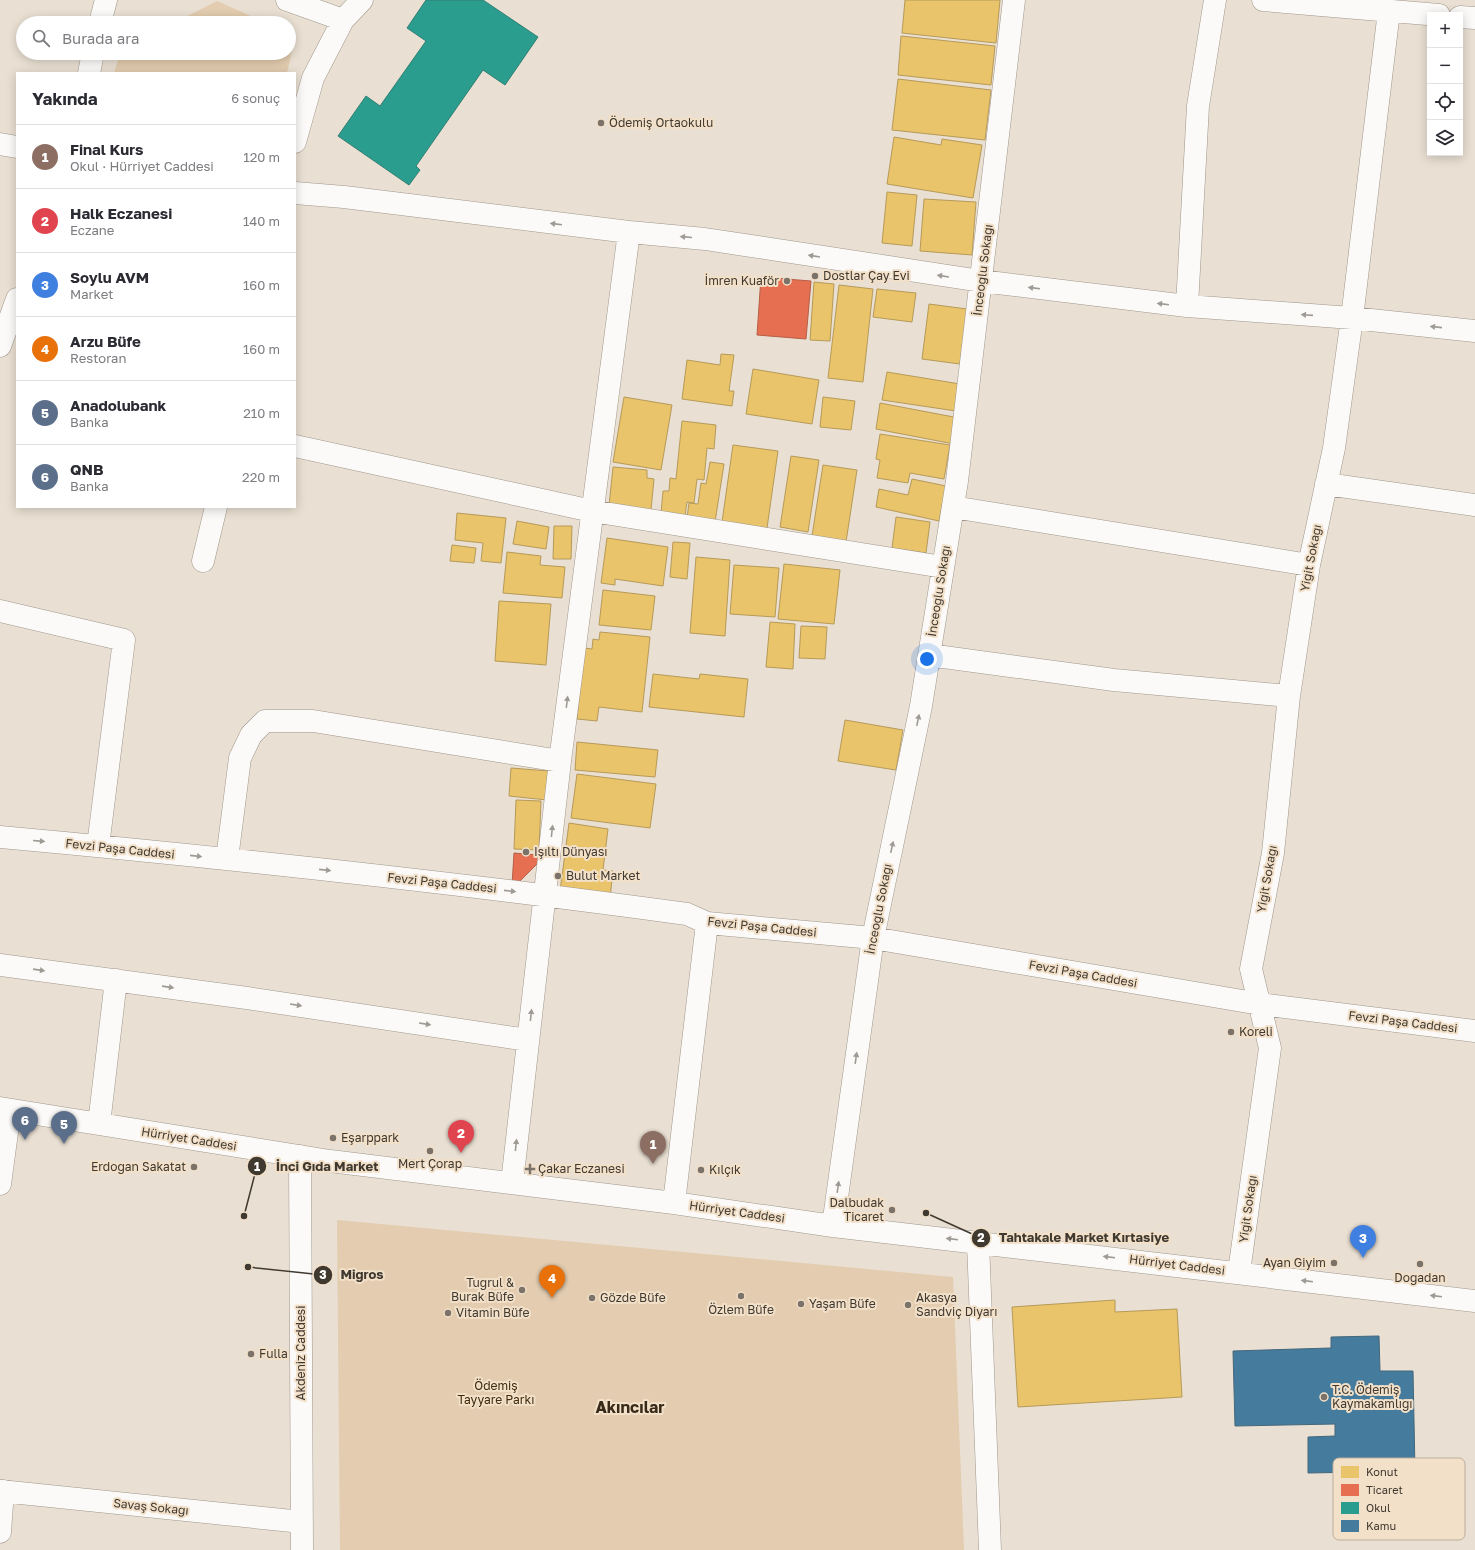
<!DOCTYPE html>
<html lang="tr">
<head>
<meta charset="utf-8">
<style>
  :root { --surface:#fff; --page:#f2f2f3; --text:#2b2b33; --muted:#7c7c81; --line:#e1e1e2; --accent:#7b7369 }
  body { margin:0; font-family:"Golos Text",sans-serif; background:var(--page); color:var(--text) }
  .controls { position:absolute; right:12px; top:12px; display:grid; overflow:hidden; border-radius:0px; box-shadow:0 2px 10px #0003 }
  .controls button { width:36px; height:36px; display:grid; place-items:center; padding:0; border:0; border-bottom:1px solid var(--line); background:var(--surface); color:var(--text); font:20px sans-serif }
  .you { position:absolute; left:927px; top:659px; width:14px; height:14px; margin:-10px; border:3px solid #fff; border-radius:50%; background:#1a73e8; box-shadow:0 0 0 6px #1a73e833 }
  .badge { display:grid; place-items:center; width:26px; height:26px; border-radius:50%; background:var(--accent); color:#fff; font-size:13px; font-weight:700 }
  .pin { position:absolute; translate:-50% -33px; filter:drop-shadow(0 1px 2px #0008) }
  .pin::after { content:''; position:absolute; top:21px; width:14px; height:12px; background:inherit; clip-path:polygon(0 0,100% 0,50% 100%) }
  .list { margin:0; padding:0; list-style:none }
  h2 { display:flex; justify-content:space-between; align-items:center; height:52px; margin:0; padding:0 16px; font-size:17px }
  h2 small { font-size:13px; font-weight:400; color:var(--muted) }
  .list li { display:grid; grid-template-columns:26px 1fr auto; gap:12px; align-items:center; box-sizing:border-box; height:64px; padding:0 16px; border-top:1px solid var(--line) }
  .list b { display:block; font-size:15px; white-space:nowrap }
  .list p { margin:0; font-size:13px; white-space:nowrap; color:var(--muted) }
  .list em { font-size:13px; font-style:normal; color:var(--muted) }
  .icon { flex:none; width:22px; height:22px; fill:none; stroke:currentColor; stroke-width:2; stroke-linecap:round; stroke-linejoin:round }
  .map { position:relative; flex:none; width:1475px; height:1550px; overflow:hidden }
  .search { position:absolute; background:var(--surface); box-shadow:0 2px 10px #0003; left:16px; top:16px; width:280px; height:44px; display:flex; align-items:center; gap:10px; box-sizing:border-box; padding:0 14px; border-radius:22px; color:var(--muted); font-size:15px }
  .panel { position:absolute; background:var(--surface); box-shadow:0 2px 10px #0003; left:16px; top:72px; width:280px; height:436px; border-radius:0px }
  .map>svg:first-child { display:block }
  .green { fill:#e3ccaf }
  .homes { fill:#e9c46a; stroke:#b69a59 }
  .shops { fill:#e76f51; stroke:#b55f47 }
  .schools { fill:#2a9d8f; stroke:#317f72 }
  .public { fill:#457b9d; stroke:#44677c }
  .lines { fill:none; stroke-linecap:round; stroke-linejoin:round }
  .minor-casing { stroke:#9f978d; stroke-width:23 }
  .minor { stroke:#fcfaf8; stroke-width:22 }
  .oneway { fill:#9e9a94 }
  .poi-dot { fill:#7b7369; stroke:#f2e0c9; stroke-width:1.5 }
  .labels { text-anchor:middle; stroke-width:4; stroke-linejoin:round; paint-order:stroke }
  .poi-label { font-size:12px; fill:#403930; stroke:#f2e0c9; text-anchor:start }
  .street-label { font-size:12px; fill:#403930; stroke:#f2e0c9 }
  .park-label { font-size:12px; fill:#402b0e; stroke:#f2e0c9 }
  .district-label { font-size:16px; font-weight:bold; fill:#382a18; stroke:#f2e0c9 }
  .key { fill:#f2e0c9; stroke:#bdae9b; stroke-width:1 }
  .key-label { font-size:11px; fill:#403930 }
  .leader { fill:none; stroke:#403930; stroke-width:1.5 }
  .callout-dot { fill:#403930; stroke:#f2e0c9; stroke-width:1.5 }
  .mark-label { font-size:12px; text-anchor:middle; font-weight:bold; fill:#fff }
  .callout-label { font-size:13px; text-anchor:middle; font-weight:bold; fill:#403930; stroke:#f2e0c9; stroke-width:4; stroke-linejoin:round; paint-order:stroke }
</style>
</head>
<body>
<div class="map">
<svg width="1475" height="1550" viewBox="0 0 1475 1550">
  <rect width="100%" height="100%" fill="#e9dfd2"/>
  <path class="green" d="M217,1L267,23H174Z
    M289,48L292,51L287,73H114L120,53H289Z
    M337,1220L953,1277L964,1550H340Z"/>
  <path class="homes" d="M905,0H1000L996,43L902,33Z
    M901,36L995,46L991,85L898,75Z
    M898,79L991,90L985,140L892,130Z
    M894,137L941,145L942,139L982,145L973,198L887,184Z
    M887,192L917,195L912,246L882,243Z
    M924,199L976,202L972,255L920,251Z
    M814,282L834,284L830,341L810,340Z
    M839,285L873,289L863,382L828,378Z
    M877,289L916,293L912,322L873,317Z
    M929,304L967,309L960,364L922,359Z
    M721,354L734,355L729,391H734L732,406L682,399L687,360L720,365Z
    M753,369L819,380L812,424L746,414Z
    M887,372L960,384L956,411L882,400Z
    M624,397L672,405L661,470L613,462Z
    M823,397L855,401L851,430L820,427Z
    M880,403L959,418L954,444L876,429Z
    M682,421L716,425L714,449L707,448L704,480L697,479L694,503L687,502L685,516L661,513L663,491H669L670,478L676,479Z
    M880,434L950,445L944,479L910,473L908,483L877,478L880,460L876,459Z
    M733,445L778,451L767,528L722,522Z
    M791,456L819,460L808,532L780,527Z
    M710,462L724,464L715,522L687,518L689,503L698,504L701,483L706,484Z
    M823,465L857,470L846,542L812,536Z
    M613,467L647,470V478L654,479L651,510L609,506Z
    M912,479L946,486L939,521L876,507L879,489L908,495Z
    M457,513L506,518L501,563L481,561L483,543L455,540Z
    M896,517L930,522L926,553L892,548Z
    M517,521L549,527L546,549L513,544Z
    M554,526H572L571,559H553Z
    M607,538L668,547L663,586L615,579V585L601,583Z
    M673,542L690,543L687,579L670,577Z
    M452,545L476,548L474,563L450,561Z
    M507,552L541,556L540,565L565,567L562,598L503,593Z
    M696,557L730,560L725,636L690,633Z
    M784,564L840,570L834,624L778,619Z
    M734,565L779,568L775,617L730,614Z
    M603,590L655,596L651,630L599,625Z
    M499,601L551,604L546,665L495,661Z
    M770,622L795,624L793,669L766,667Z
    M801,626L827,627L825,659L799,658Z
    M600,632L650,637L642,712L599,707L597,721L577,719L584,648L592,649L593,639L599,640Z
    M653,674L699,679L700,674L748,679L744,717L649,707Z
    M845,720L903,730L896,770L838,761Z
    M577,742L658,750L655,777L575,770Z
    M511,768L549,771L547,800L509,796Z
    M577,774L656,784L650,828L571,818Z
    M516,800L541,801L539,850L514,849Z
    M569,823L608,829L603,870L613,871L610,898L560,891Z
    M1115,1300V1312L1177,1309L1182,1397L1018,1407L1012,1307Z"/>
  <path class="shops" d="M761,277L811,281L806,339L757,335Z
    M514,853L538,855V863L516,885H512Z"/>
  <path class="schools" d="M426,0H483L538,37L505,85L483,70L416,166L420,170L409,185L338,136L366,96L380,106L426,41L407,28Z"/>
  <path class="public" d="M1379,1336L1380,1371H1413L1415,1471L1308,1473V1437L1335,1436V1424L1235,1426L1233,1351L1331,1348V1337Z"/>
  <g class="lines">
    <g class="minor-casing">
      <path id="minor" d="M287,0L343,20L362,0
        M1263,0L1439,15
        M1460,17L1475,18
        M100,23L106,0
        M89,73L93,53
        M295,142L313,78L343,20
        M0,144L17,147
        M295,193L344,197L629,232L705,239L981,281L1187,306L1352,318L1475,331
        M1187,306L1198,106L1215,0
        M0,346L17,299
        M295,446L592,511L943,567
        M1326,484L1475,505
        M953,507L1309,565
        M203,561L216,507
        M0,611L124,640L98,846
        M929,655L1114,680L1289,696
        M0,837C230,858 459,883 687,914L707,923L873,938L1260,1004L1475,1031
        M227,859L240,758L251,735L265,721H313L560,761
        M0,965L247,998L528,1040
        M0,1108L330,1161L674,1203L833,1226L1475,1301
        M99,1124L116,980
        M300,1156L302,1550
        M512,1183L560,761L629,232
        M0,1184L10,1110
        M674,1203L707,923
        M833,1226L873,938L921,706L957,481L1014,0
        M978,1242L990,1550
        M1239,1272L1270,1048L1251,969L1273,853L1289,696L1309,565L1334,448L1352,318L1389,11
        M0,1491L302,1522
        M0,1532L3,1491"/>
    </g>
    <use href="#minor" class="minor"/>
  </g>
  <defs><path id="oneway-solid" d="M-6-.8H1V-3.2L6.5 0L1 3.2V.8H-6Z"/></defs>
  <g class="oneway">
    <use href="#oneway-solid" transform="translate(556 224) rotate(-173)"/>
    <use href="#oneway-solid" transform="translate(686 237) rotate(-175)"/>
    <use href="#oneway-solid" transform="translate(814 256) rotate(-171)"/>
    <use href="#oneway-solid" transform="translate(943 276) rotate(-171)"/>
    <use href="#oneway-solid" transform="translate(1034 288) rotate(-173)"/>
    <use href="#oneway-solid" transform="translate(1163 304) rotate(-173)"/>
    <use href="#oneway-solid" transform="translate(1307 315) rotate(-176)"/>
    <use href="#oneway-solid" transform="translate(1436 327) rotate(-174)"/>
    <use href="#oneway-solid" transform="translate(567 702) rotate(-83)"/>
    <use href="#oneway-solid" transform="translate(918 720) rotate(-78)"/>
    <use href="#oneway-solid" transform="translate(552 831) rotate(-84)"/>
    <use href="#oneway-solid" transform="translate(39 841) rotate(5)"/>
    <use href="#oneway-solid" transform="translate(892 847) rotate(-78)"/>
    <use href="#oneway-solid" transform="translate(196 856) rotate(6)"/>
    <use href="#oneway-solid" transform="translate(325 870) rotate(6)"/>
    <use href="#oneway-solid" transform="translate(510 891) rotate(6)"/>
    <use href="#oneway-solid" transform="translate(39 970) rotate(8)"/>
    <use href="#oneway-solid" transform="translate(168 987) rotate(8)"/>
    <use href="#oneway-solid" transform="translate(296 1005) rotate(9)"/>
    <use href="#oneway-solid" transform="translate(531 1015) rotate(-84)"/>
    <use href="#oneway-solid" transform="translate(425 1024) rotate(9)"/>
    <use href="#oneway-solid" transform="translate(856 1058) rotate(-82)"/>
    <use href="#oneway-solid" transform="translate(516 1145) rotate(-84)"/>
    <use href="#oneway-solid" transform="translate(838 1187) rotate(-82)"/>
    <use href="#oneway-solid" transform="translate(952 1239) rotate(-173)"/>
    <use href="#oneway-solid" transform="translate(1109 1257) rotate(-173)"/>
    <use href="#oneway-solid" transform="translate(1307 1281) rotate(-173)"/>
    <use href="#oneway-solid" transform="translate(1436 1296) rotate(-173)"/>
  </g>
  <g class="poi-dot">
    <circle cx="601" cy="123" r="4"/>
    <circle cx="815" cy="276" r="4"/>
    <circle cx="787" cy="281" r="4"/>
    <circle cx="526" cy="852" r="4"/>
    <circle cx="558" cy="876" r="4"/>
    <circle cx="1231" cy="1032" r="4"/>
    <circle cx="333" cy="1138" r="4"/>
    <circle cx="430" cy="1151" r="4"/>
    <circle cx="194" cy="1167" r="4"/>
    <path d="M528 1163h4v4h4v4h-4v4h-4v-4h-4v-4h4z"/>
    <circle cx="701" cy="1170" r="4"/>
    <circle cx="892" cy="1210" r="4"/>
    <circle cx="1334" cy="1263" r="4"/>
    <circle cx="1420" cy="1264" r="4"/>
    <circle cx="522" cy="1290" r="4"/>
    <circle cx="741" cy="1296" r="4"/>
    <circle cx="592" cy="1298" r="4"/>
    <circle cx="801" cy="1304" r="4"/>
    <circle cx="908" cy="1305" r="4"/>
    <circle cx="448" cy="1313" r="4"/>
    <circle cx="251" cy="1354" r="4"/>
    <circle cx="1324" cy="1397" r="4"/>
  </g>
  <g class="labels">
    <g class="poi-label">
      <text x="609" y="127">Ödemiş Ortaokulu</text>
      <text x="823" y="280">Dostlar Çay Evi</text>
      <text x="779" y="285" text-anchor="end">İmren Kuaför</text>
      <text x="534" y="856">Işıltı Dünyası</text>
      <text x="566" y="880">Bulut Market</text>
      <text x="1239" y="1036">Koreli</text>
      <text x="341" y="1142">Eşarppark</text>
      <text x="430" y="1168" text-anchor="middle">Mert Çorap</text>
      <text x="186" y="1171" text-anchor="end">Erdoğan Sakatat</text>
      <text x="538" y="1173">Çakar Eczanesi</text>
      <text x="709" y="1174">Kılçık</text>
      <text x="884" y="1207" text-anchor="end">Dalbudak<tspan x="884" dy="14">Ticaret</tspan></text>
      <text x="1326" y="1267" text-anchor="end">Ayan Giyim</text>
      <text x="1420" y="1282" text-anchor="middle">Doğadan</text>
      <text x="514" y="1287" text-anchor="end">Tuğrul &amp;<tspan x="514" dy="14">Burak Büfe</tspan></text>
      <text x="600" y="1302">Gözde Büfe</text>
      <text x="916" y="1302">Akasya<tspan x="916" dy="14">Sandviç Diyarı</tspan></text>
      <text x="809" y="1308">Yaşam Büfe</text>
      <text x="741" y="1314" text-anchor="middle">Özlem Büfe</text>
      <text x="456" y="1317">Vitamin Büfe</text>
      <text x="259" y="1358">Fulla</text>
      <text x="1332" y="1394">T.C. Ödemiş<tspan x="1332" dy="14">Kaymakamlığı</tspan></text>
    </g>
    <g class="street-label">
      <text transform="translate(983 270) rotate(-83)" y="4">İnceoğlu Sokağı</text>
      <text transform="translate(1311 558) rotate(-79)" y="4">Yiğit Sokağı</text>
      <text transform="translate(939 591) rotate(-81)" y="4">İnceoğlu Sokağı</text>
      <text transform="translate(120 849) rotate(6)" y="4">Fevzi Paşa Caddesi</text>
      <text transform="translate(1267 879) rotate(-80)" y="4">Yiğit Sokağı</text>
      <text transform="translate(442 883) rotate(6)" y="4">Fevzi Paşa Caddesi</text>
      <text transform="translate(879 909) rotate(-79)" y="4">İnceoğlu Sokağı</text>
      <text transform="translate(762 927) rotate(6)" y="4">Fevzi Paşa Caddesi</text>
      <text transform="translate(1083 974) rotate(10)" y="4">Fevzi Paşa Caddesi</text>
      <text transform="translate(1403 1022) rotate(7)" y="4">Fevzi Paşa Caddesi</text>
      <text transform="translate(189 1139) rotate(9)" y="4">Hürriyet Caddesi</text>
      <text transform="translate(1248 1209) rotate(-82)" y="4">Yiğit Sokağı</text>
      <text transform="translate(737 1212) rotate(8)" y="4">Hürriyet Caddesi</text>
      <text transform="translate(1177 1265) rotate(7)" y="4">Hürriyet Caddesi</text>
      <text transform="translate(301 1353) rotate(-90)" y="4">Akdeniz Caddesi</text>
      <text transform="translate(151 1507) rotate(6)" y="4">Savaş Sokağı</text>
    </g>
    <g class="park-label">
      <text x="496" y="1390">Ödemiş<tspan x="496" dy="14">Tayyare Parkı</tspan></text>
    </g>
    <g class="district-label">
      <text x="630" y="1413">Akıncılar</text>
    </g>
  </g>
  <rect x="1333" y="1458" width="132" height="82" rx="6" class="key"/>
  <rect x="1341" y="1466" width="18" height="12" fill="#e9c46a"/>
  <rect x="1341" y="1484" width="18" height="12" fill="#e76f51"/>
  <rect x="1341" y="1502" width="18" height="12" fill="#2a9d8f"/>
  <rect x="1341" y="1520" width="18" height="12" fill="#457b9d"/>
  <g class="key-label">
    <text x="1366" y="1476">Konut</text>
    <text x="1366" y="1494">Ticaret</text>
    <text x="1366" y="1512">Okul</text>
    <text x="1366" y="1530">Kamu</text>
  </g>
  <path class="leader" d="M244 1216L257 1166M926 1213L981 1238M248 1267L323 1275"/>
  <g class="callout-dot">
    <circle cx="244" cy="1216" r="4"/>
    <circle cx="926" cy="1213" r="4"/>
    <circle cx="248" cy="1267" r="4"/>
    <circle cx="257" cy="1166" r="10"/>
    <circle cx="981" cy="1238" r="10"/>
    <circle cx="323" cy="1275" r="10"/>
  </g>
  <g class="mark-label">
    <text x="257" y="1171">1</text>
    <text x="981" y="1242">2</text>
    <text x="323" y="1279">3</text>
  </g>
  <g class="callout-label">
    <text x="327" y="1171">İnci Gıda Market</text>
    <text x="1084" y="1242">Tahtakale Market Kırtasiye</text>
    <text x="362" y="1279">Migros</text>
  </g>
</svg>
<div class="controls">
<button>+</button>
<button>−</button>
<button><svg class="icon" aria-label="locate" viewBox="0 0 24 24"><circle cx="12" cy="12" r="6"/><path d="M12 2v4M12 18v4M2 12h4M18 12h4"/></svg></button>
<button><svg class="icon" aria-label="layers" viewBox="0 0 24 24"><path d="M12 4l9 5-9 5-9-5zM3 14l9 5 9-5"/></svg></button>
</div>
<div class="you"></div>
<div class="pin badge" style="left:653px;top:1164px;background:#8d6e63">1</div>
<div class="pin badge" style="left:461px;top:1153px;background:#e0444e">2</div>
<div class="pin badge" style="left:1363px;top:1258px;background:#3f7fe0">3</div>
<div class="pin badge" style="left:552px;top:1298px;background:#e8710a">4</div>
<div class="pin badge" style="left:64px;top:1144px;background:#5c6f8a">5</div>
<div class="pin badge" style="left:25px;top:1140px;background:#5c6f8a">6</div>
<div class="search"><svg class="icon" aria-label="search" viewBox="0 0 24 24"><circle cx="10" cy="10" r="6"/><path d="M15 15l6 6"/></svg>Burada ara</div>
<section class="panel">
<h2>Yakında<small>6 sonuç</small></h2>
<ul class="list">
<li><span class="badge" style="background:#8d6e63">1</span><div><b>Final Kurs</b><p>Okul · Hürriyet Caddesi</p></div><em>120 m</em></li>
<li><span class="badge" style="background:#e0444e">2</span><div><b>Halk Eczanesi</b><p>Eczane</p></div><em>140 m</em></li>
<li><span class="badge" style="background:#3f7fe0">3</span><div><b>Soylu AVM</b><p>Market</p></div><em>160 m</em></li>
<li><span class="badge" style="background:#e8710a">4</span><div><b>Arzu Büfe</b><p>Restoran</p></div><em>160 m</em></li>
<li><span class="badge" style="background:#5c6f8a">5</span><div><b>Anadolubank</b><p>Banka</p></div><em>210 m</em></li>
<li><span class="badge" style="background:#5c6f8a">6</span><div><b>QNB</b><p>Banka</p></div><em>220 m</em></li>
</ul>
</section>
</div>
</body>
</html>
